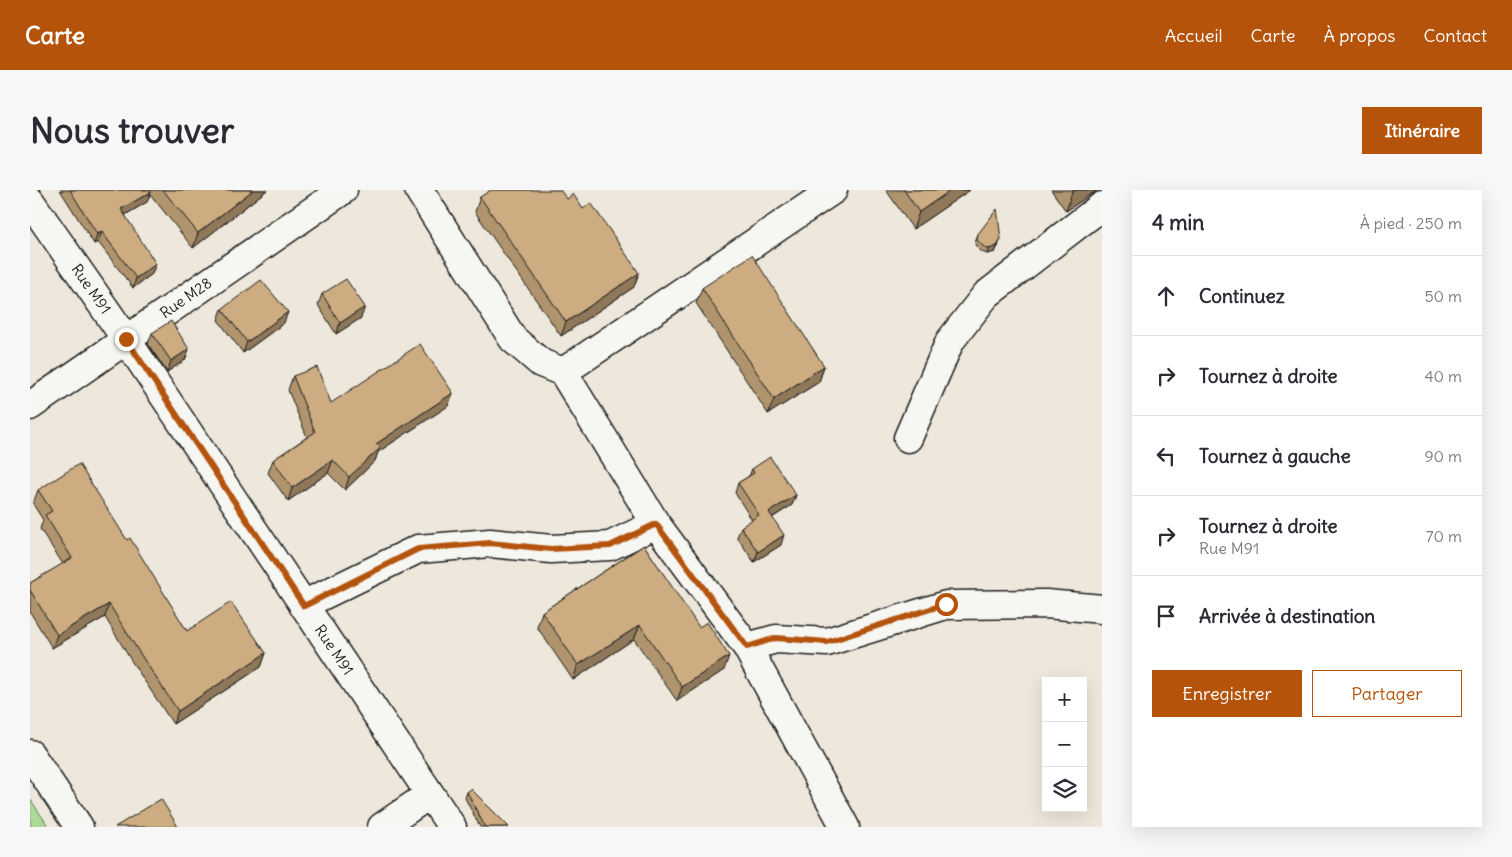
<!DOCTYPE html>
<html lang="fr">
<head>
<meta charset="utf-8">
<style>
  :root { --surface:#fff; --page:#f7f7f7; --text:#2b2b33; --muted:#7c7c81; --line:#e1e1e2; --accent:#b45309 }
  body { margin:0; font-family:Delius,sans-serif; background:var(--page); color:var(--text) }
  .controls { position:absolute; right:15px; bottom:15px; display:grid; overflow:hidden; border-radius:0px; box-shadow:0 5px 20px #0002 }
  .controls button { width:45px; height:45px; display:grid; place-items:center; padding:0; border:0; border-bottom:1px solid var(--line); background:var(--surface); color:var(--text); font:25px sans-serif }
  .stop { position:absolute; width:15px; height:15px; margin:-11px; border:4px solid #b45309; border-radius:50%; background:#fff }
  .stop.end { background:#b45309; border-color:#fff; box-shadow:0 1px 5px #0008 }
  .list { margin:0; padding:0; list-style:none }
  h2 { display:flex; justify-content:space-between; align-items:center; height:65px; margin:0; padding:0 20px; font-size:21px }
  h2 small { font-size:16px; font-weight:400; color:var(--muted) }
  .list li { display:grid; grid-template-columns:32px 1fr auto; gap:15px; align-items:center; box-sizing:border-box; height:80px; padding:0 20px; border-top:1px solid var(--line) }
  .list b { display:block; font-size:19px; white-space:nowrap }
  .list p { margin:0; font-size:16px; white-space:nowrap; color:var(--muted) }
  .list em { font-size:16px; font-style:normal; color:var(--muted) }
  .actions { display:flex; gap:10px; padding:15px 20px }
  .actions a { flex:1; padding:11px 0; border:1px solid var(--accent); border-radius:0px; text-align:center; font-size:18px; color:var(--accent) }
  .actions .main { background:var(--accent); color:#fff }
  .icon { flex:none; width:28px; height:28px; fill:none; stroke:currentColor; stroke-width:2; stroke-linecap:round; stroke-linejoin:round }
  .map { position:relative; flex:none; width:1072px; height:637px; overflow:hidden; border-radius:0px }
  header { display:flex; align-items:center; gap:30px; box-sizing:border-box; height:70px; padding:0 25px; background:var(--accent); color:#fff }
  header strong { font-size:24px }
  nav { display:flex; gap:28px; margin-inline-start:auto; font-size:18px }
  .intro { display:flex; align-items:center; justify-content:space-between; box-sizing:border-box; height:120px; padding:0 30px }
  h1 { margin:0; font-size:35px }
  .button { padding:12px 22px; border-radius:0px; background:var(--accent); color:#fff; font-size:18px; font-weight:700 }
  main { display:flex; gap:30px; padding:0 30px }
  aside { flex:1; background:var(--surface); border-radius:0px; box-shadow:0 5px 20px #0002 }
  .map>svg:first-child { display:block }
  .green { fill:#acd998; stroke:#647a5a }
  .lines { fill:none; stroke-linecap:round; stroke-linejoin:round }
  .minor-casing { stroke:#1c1c1c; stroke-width:31 }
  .minor { stroke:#f6f6f2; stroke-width:28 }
  .wall { fill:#af946e; stroke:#1c1c1c }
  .shaded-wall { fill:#8f785a; stroke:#1c1c1c }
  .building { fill:#ccac80; stroke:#1c1c1c }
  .route { stroke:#b45309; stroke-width:6 }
  .labels { text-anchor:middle; stroke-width:4; stroke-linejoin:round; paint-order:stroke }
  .street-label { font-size:15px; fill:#1c1c1c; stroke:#f6f6f2 }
</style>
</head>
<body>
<header>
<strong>Carte</strong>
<nav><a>Accueil</a><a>Carte</a><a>À propos</a><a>Contact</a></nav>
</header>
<div class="intro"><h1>Nous trouver</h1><a class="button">Itinéraire</a></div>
<main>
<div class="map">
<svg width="1072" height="637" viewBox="0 0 1072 637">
  <rect width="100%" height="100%" fill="#eee7db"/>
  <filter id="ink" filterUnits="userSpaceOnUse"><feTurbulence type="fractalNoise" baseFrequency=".02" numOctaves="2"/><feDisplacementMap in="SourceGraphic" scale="10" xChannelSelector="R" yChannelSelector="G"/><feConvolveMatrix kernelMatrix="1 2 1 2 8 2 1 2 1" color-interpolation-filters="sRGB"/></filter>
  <g filter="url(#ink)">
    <path class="green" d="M0,609L19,637H0Z"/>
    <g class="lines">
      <g class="minor-casing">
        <path id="minor" d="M389,0L483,149L511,173L533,182L803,0
          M0,11L96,149L422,637
          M533,182L626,334L717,457L746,449L797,452L916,415L1016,414L1072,419
          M0,216L313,0
          M878,248L920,151L956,105L1072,16
          M273,415L388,359L460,353L521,359L580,356L626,334
          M717,457L815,637
          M0,564L49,637
          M352,637L400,604"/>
      </g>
      <use href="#minor" class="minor"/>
    </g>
    <path class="wall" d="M30,0H237L163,58L120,4L117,12L95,25L122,84L103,98L68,52L64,54Z
      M856,0H940L883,39Z
      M1021,0H1067L1036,21Z
      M450,7L604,97L531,146L445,22Z
      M948,44L969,55L965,62L957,64L952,62L945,55L946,49Z
      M672,98L794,176L789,192L738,224L666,113Z
      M292,104L331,128L306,144L288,115Z
      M192,119L254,133L213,163L188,130Z
      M122,143L159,159L155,170L137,182L118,154Z
      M263,186L301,213L423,203L418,216L348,262L345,271L315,300L298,283L258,311L238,283L243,270L277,247L258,200Z
      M722,279L766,305L762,315L742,328L751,355L724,372L707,347L711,337L722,330L705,303L708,293L719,286Z
      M8,300L97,350L157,441L236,463L231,477L143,534L102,472L75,427L22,458L0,422V393L33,374L10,339L13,330L3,314Z
      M614,355L694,480L647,511L604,449L543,490L507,437L512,422Z
      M437,602L479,637H450L435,608Z"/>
    <path class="shaded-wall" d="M223,0H237L163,58L168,43Z
      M921,0H940L883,39L889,22Z
      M1046,0H1067L1036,21L1042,2Z
      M121,2L117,12L88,29L91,19Z
      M72,42L68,52L64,54L67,44Z
      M971,49L965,62L957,64L959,59Z
      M126,74L122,84L103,98L106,88Z
      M609,83L604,97L531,146L536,132Z
      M335,117L331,128L306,144L310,133Z
      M258,122L254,133L213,163L217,152Z
      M159,159L155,170L137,182L141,171Z
      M794,176L789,192L738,224L744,209Z
      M423,203L418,216L348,262L345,271L315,300L319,287L346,254Z
      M303,270L298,283L258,311L262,298Z
      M766,305L762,315L735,332L739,322Z
      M754,345L751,355L724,372L728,362Z
      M79,414L75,427L22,458L27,445Z
      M610,435L604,449L543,490L548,475Z
      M236,463L231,477L143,534L148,521Z
      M699,466L694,480L647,511L652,497Z"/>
    <path class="building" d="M40,0H119L121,2L91,19L126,74L106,88L72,42L67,44Z
      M133,0H223L168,43Z
      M461,0H530L537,9L543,4L553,19L561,13L609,83L536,132L450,7Z
      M874,0H921L889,22Z
      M967,19L971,49L967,56L959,59L954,57L947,50L948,44Z
      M722,65L794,176L744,209L672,98Z
      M316,89L335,117L310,133L292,104Z
      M231,90L258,122L217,152L192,119Z
      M141,131L159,159L141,171L122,143Z
      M390,154L423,203L346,254L350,258L319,287L303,270L262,298L243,270L285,242L263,186L287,177L301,213Z
      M740,267L766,305L739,322L754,345L728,362L711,337L729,325L708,293L724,283L722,279Z
      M49,274L97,350L100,348L157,441L201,412L236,463L148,521L107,459L79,414L27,445L0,400V393L42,368L15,325L22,321L8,300Z
      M614,355L669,437L677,432L699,466L652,497L610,435L548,475L512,422Z
      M441,599L479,637H455L437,602Z
      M131,609L148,637H85Z"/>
  </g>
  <g class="lines" filter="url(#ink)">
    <path class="route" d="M96,149L274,416L388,359L460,353L521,359L580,356L626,334L717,457L746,448L797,452L916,414"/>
  </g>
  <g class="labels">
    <g class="street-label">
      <text transform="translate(61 99) rotate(55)" y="5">Rue M91</text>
      <text transform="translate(156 108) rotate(-35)" y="5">Rue M28</text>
      <text transform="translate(304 460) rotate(56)" y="5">Rue M91</text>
    </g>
  </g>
</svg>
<div class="controls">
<button>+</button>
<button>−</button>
<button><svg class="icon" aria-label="layers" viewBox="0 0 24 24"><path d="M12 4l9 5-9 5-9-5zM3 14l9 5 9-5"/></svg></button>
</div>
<div class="stop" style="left:916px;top:414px"></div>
<div class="stop end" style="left:96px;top:149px"></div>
</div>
<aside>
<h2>4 min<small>À pied · 250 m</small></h2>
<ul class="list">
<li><svg class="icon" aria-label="ahead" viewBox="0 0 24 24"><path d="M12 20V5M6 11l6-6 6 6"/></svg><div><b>Continuez</b></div><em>50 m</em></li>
<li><svg class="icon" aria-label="right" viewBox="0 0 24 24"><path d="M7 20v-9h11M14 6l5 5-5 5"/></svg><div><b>Tournez à droite</b></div><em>40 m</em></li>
<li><svg class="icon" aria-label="left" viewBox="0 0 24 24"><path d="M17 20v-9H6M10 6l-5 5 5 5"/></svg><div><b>Tournez à gauche</b></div><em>90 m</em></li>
<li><svg class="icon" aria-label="right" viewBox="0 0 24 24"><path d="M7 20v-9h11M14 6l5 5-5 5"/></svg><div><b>Tournez à droite</b><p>Rue M91</p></div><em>70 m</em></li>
<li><svg class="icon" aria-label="arrive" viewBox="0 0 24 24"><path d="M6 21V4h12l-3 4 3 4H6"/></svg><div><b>Arrivée à destination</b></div></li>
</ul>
<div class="actions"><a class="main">Enregistrer</a><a>Partager</a></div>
</aside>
</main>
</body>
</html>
